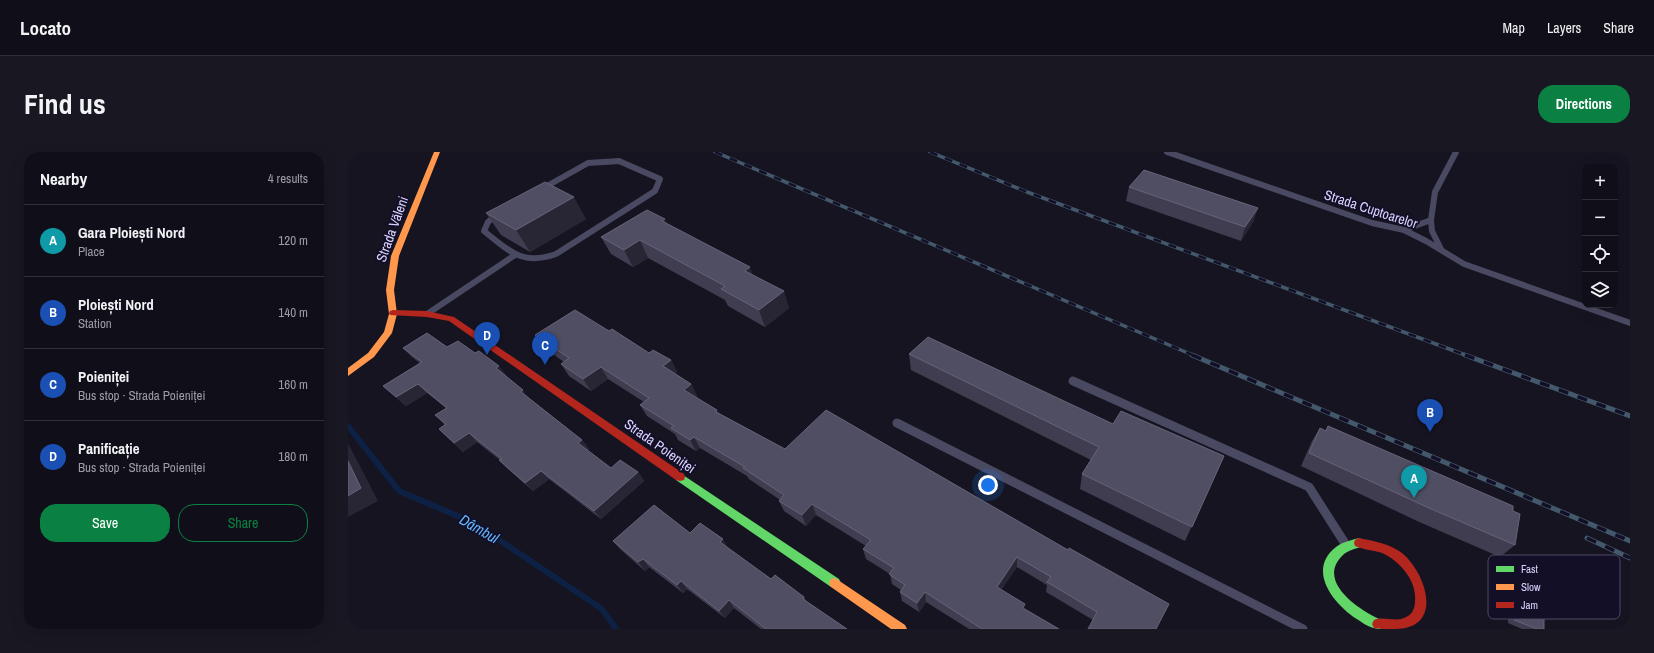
<!DOCTYPE html>
<html lang="en">
<head>
<meta charset="utf-8">
<style>
  :root { --surface:#100f19; --page:#191822; --text:#f1f3f6; --muted:#9c9ca2; --line:#302f38; --accent:#0b8043 }
  body { margin:0; font-family:"Archivo Narrow",sans-serif; background:var(--page); color:var(--text) }
  .controls { position:absolute; right:12px; top:12px; display:grid; overflow:hidden; border-radius:8px; box-shadow:0 4px 16px #0002 }
  .controls button { width:36px; height:36px; display:grid; place-items:center; padding:0; border:0; border-bottom:1px solid var(--line); background:var(--surface); color:var(--text); font:20px sans-serif }
  .you { position:absolute; left:640px; top:333px; width:14px; height:14px; margin:-10px; border:3px solid #fff; border-radius:50%; background:#1a73e8; box-shadow:0 0 0 6px #1a73e833 }
  .badge { display:grid; place-items:center; width:26px; height:26px; border-radius:50%; background:var(--accent); color:#fff; font-size:13px; font-weight:700 }
  .pin { position:absolute; translate:-50% -33px; filter:drop-shadow(0 1px 2px #0008) }
  .pin::after { content:''; position:absolute; top:21px; width:14px; height:12px; background:inherit; clip-path:polygon(0 0,100% 0,50% 100%) }
  .list { margin:0; padding:0; list-style:none }
  h2 { display:flex; justify-content:space-between; align-items:center; height:52px; margin:0; padding:0 16px; font-size:17px }
  h2 small { font-size:13px; font-weight:400; color:var(--muted) }
  .list li { display:grid; grid-template-columns:26px 1fr auto; gap:12px; align-items:center; box-sizing:border-box; height:72px; padding:0 16px; border-top:1px solid var(--line) }
  .list b { display:block; font-size:15px; white-space:nowrap }
  .list p { margin:0; font-size:13px; white-space:nowrap; color:var(--muted) }
  .list em { font-size:13px; font-style:normal; color:var(--muted) }
  .actions { display:flex; gap:8px; padding:12px 16px }
  .actions a { flex:1; padding:9px 0; border:1px solid var(--accent); border-radius:16px; text-align:center; font-size:14px; color:var(--accent) }
  .actions .main { background:var(--accent); color:#fff }
  .icon { flex:none; width:22px; height:22px; fill:none; stroke:currentColor; stroke-width:2; stroke-linecap:round; stroke-linejoin:round }
  .map { position:relative; flex:none; width:1282px; height:477px; overflow:hidden; border-radius:16px }
  header { display:flex; align-items:center; gap:24px; box-sizing:border-box; height:56px; padding:0 20px; background:var(--surface); border-bottom:1px solid var(--line) }
  header strong { font-size:19px }
  nav { display:flex; gap:22px; margin-inline-start:auto; font-size:14px }
  .intro { display:flex; align-items:center; justify-content:space-between; box-sizing:border-box; height:96px; padding:0 24px }
  h1 { margin:0; font-size:28px }
  .button { padding:10px 18px; border-radius:16px; background:var(--accent); color:#fff; font-size:14px; font-weight:700 }
  main { display:flex; gap:24px; padding:0 24px }
  aside { flex:1; background:var(--surface); border-radius:16px; box-shadow:0 4px 16px #0002 }
  .map>svg:first-child { display:block }
  .lines { fill:none; stroke-linecap:round; stroke-linejoin:round }
  .stream { stroke:#0d2144; stroke-width:6 }
  .lane-far1 { stroke:#4a4962; stroke-width:6 }
  .lane { stroke:#4a4962; stroke-width:9 }
  .fast { fill:#63d668; fill-rule:evenodd }
  .slow { fill:#ff974d; fill-rule:evenodd }
  .jam { fill:#b3261e; fill-rule:evenodd }
  .rail-far1-casing { stroke:#43596b; stroke-width:3.5 }
  .rail-casing { stroke:#43596b; stroke-width:5 }
  .rail-far1 { stroke:#130f26; stroke-width:2.5; stroke-dasharray:8; stroke-linecap:butt }
  .rail { stroke:#130f26; stroke-width:3.5; stroke-dasharray:10; stroke-linecap:butt }
  .wall { fill:#403d50 }
  .shaded-wall { fill:#282635 }
  .building { fill:#504e63; stroke:#66637b }
  .labels { text-anchor:middle; stroke-width:4; stroke-linejoin:round; paint-order:stroke }
  .street-label { font-size:14px; fill:#d9d4ff; stroke:#130f26 }
  .water-label { font-size:15px; font-style:italic; fill:#62b6ff; stroke:#130f26 }
  .key { fill:#130f26; stroke:#4e4a67; stroke-width:1 }
  .key-label { font-size:11px; fill:#d9d4ff }
</style>
</head>
<body>
<header>
<strong>Locato</strong>
<nav><a>Map</a><a>Layers</a><a>Share</a></nav>
</header>
<div class="intro"><h1>Find us</h1><a class="button">Directions</a></div>
<main>
<aside>
<h2>Nearby<small>4 results</small></h2>
<ul class="list">
<li><span class="badge" style="background:#0f9aa8">A</span><div><b>Gara Ploiești Nord</b><p>Place</p></div><em>120 m</em></li>
<li><span class="badge" style="background:#1a4fb4">B</span><div><b>Ploiești Nord</b><p>Station</p></div><em>140 m</em></li>
<li><span class="badge" style="background:#1a4fb4">C</span><div><b>Poieniței</b><p>Bus stop · Strada Poieniței</p></div><em>160 m</em></li>
<li><span class="badge" style="background:#1a4fb4">D</span><div><b>Panificație</b><p>Bus stop · Strada Poieniței</p></div><em>180 m</em></li>
</ul>
<div class="actions"><a class="main">Save</a><a>Share</a></div>
</aside>
<div class="map">
<svg width="1282" height="477" viewBox="0 0 1282 477">
  <rect width="100%" height="100%" fill="#161421"/>
  <g class="lines">
    <path class="stream" d="M0,274L51,339L126,371L254,457L268,477"/>
    <path class="lane-far1" d="M819,0L1024,71L1056,78L1078,89L1116,112L1282,171
      M271,9L312,27L307,39L208,102C174,114 161,99 136,79L140,70L149,62L240,11Z
      M1083,68L1084,79L1093,97
      M1056,78L1083,68L1087,40L1108,0
      M79,162L167,103"/>
    <path class="lane" d="M725,229L961,335L998,393
      M549,271L955,477"/>
    <path class="fast" d="M332,321L491,427L493,431L491,435L487,436L483,435L328,328L327,325L328,322Z
      M1011,386L1015,388L1016,391L1015,394C1008,397 1000,398 995,403C967,429 1012,459 1034,468L1036,472L1034,476L1032,477C1025,477 1017,473 1012,469C988,455 957,419 988,395C994,390 1004,388 1011,386Z"/>
    <path class="slow" d="M86,0H92L51,104L46,138L49,162L44,181L26,205L0,224V216L20,201L36,180L41,162L38,138L43,104Z
      M487,426L557,473L559,477H543L483,435L481,431L483,427Z"/>
    <path class="jam" d="M45,158L79,159L106,165L336,322L337,325L336,328L332,329L328,328L101,169L79,165L42,163L41,161L42,159Z
      M1011,386C1026,389 1042,392 1054,401C1079,422 1096,477 1047,477C1040,477 1032,477 1026,476L1024,472L1026,468C1035,464 1046,470 1056,466C1064,463 1067,457 1067,449C1069,429 1052,409 1034,401C1025,398 1016,398 1007,394L1006,391L1007,388Z"/>
    <g class="rail-far1-casing">
      <path id="rail-far1" d="M367,0L847,204
        M582,0L679,40L1120,204"/>
    </g>
    <g class="rail-casing">
      <path id="rail" d="M844,203L1282,389
        M1117,203L1282,264
        M1239,386L1282,406"/>
    </g>
    <use href="#rail-far1" class="rail-far1"/>
    <use href="#rail" class="rail"/>
  </g>
  <path class="wall" d="M781,35L910,56L905,70L893,89L778,49Z
    M138,61L238,67L182,100L153,83Z
    M320,72L405,123L441,156L417,175L380,154L377,148L300,106L285,115L263,102L253,85Z
    M261,179L301,201L323,208L329,220L327,222L343,232L349,244L347,245L371,261L437,297L720,398L821,452L745,468L698,440L699,433L669,415L653,438L676,457L711,477H621L578,450L571,460L554,449L552,440L553,438L544,432L542,422L518,407L515,397L518,394L468,363L458,374L436,359L431,349L432,348L401,327L399,324L352,296L348,299L330,288L327,282L299,264L292,253L296,250L260,227L243,239L221,224L213,212L216,210L195,195L187,183Z
    M99,195L127,201L158,223L157,224L181,246L234,288L241,297L239,298L263,316L290,320L296,329L253,367L201,327L185,339L160,317L151,308H152L129,290L115,300L91,277L97,273L87,263L98,256L79,241L58,254L35,234L72,211L64,205L55,196Z
    M561,202L765,272L876,304L837,389L732,337L734,322L743,308L563,218Z
    M980,274L1165,359L1167,393L1152,405L1069,369L953,314L964,289L972,276L977,279Z
    M265,389L380,396L423,427L456,445L458,449L499,477H413L386,456L377,466L339,437L335,441L301,415L297,419L272,397Z
    M1210,407L1251,457L1238,464L1194,444L1198,415Z
    M1167,444L1196,477H1174L1160,471L1161,448Z"/>
  <path class="shaded-wall" d="M226,45L238,67L182,100L168,78Z
    M910,56L905,70L893,89L897,75Z
    M317,67L325,84L314,69Z
    M292,88L300,106L285,115L276,98Z
    M402,115L408,133L397,119Z
    M436,139L441,156L417,175L411,158Z
    M323,208L329,220L321,226L315,214Z
    M151,214L158,223L155,225L148,216Z
    M253,215L260,227L243,239L235,227Z
    M70,232L79,241L58,254L48,245Z
    M343,232L349,244L342,250L336,238Z
    M175,238L182,248L173,240Z
    M121,281L129,290L115,300L106,291Z
    M346,285L352,296L348,299L342,288Z
    M234,288L241,297L237,300L230,291Z
    M0,291L30,349L0,365Z
    M193,319L201,327L185,339L177,331Z
    M290,320L296,329L253,367L246,359Z
    M464,352L468,363L458,374L454,363Z
    M375,387L380,396L377,399L372,390Z
    M669,405V415L649,444V435Z
    M295,407L301,415L297,419L290,410Z
    M333,429L339,437L335,441L329,433Z
    M577,440L578,450L571,460L569,451Z
    M381,448L386,456L377,466L371,459Z"/>
  <path class="building" d="M796,18L910,56L897,75L781,35Z
    M197,30L226,45L168,78L138,61Z
    M299,58L317,67L314,69L402,115L397,119L436,139L411,158L373,137L377,134L292,88L276,98L253,85Z
    M227,158L261,179L264,177L301,201L305,198L323,208L315,214L343,232L336,238L369,258L368,260L437,297L478,258L720,398L721,396L821,452L808,477H740L749,460L699,430L703,425L669,405L649,435L677,452L675,456L711,477H634L577,440L569,451L552,440L557,433L541,422L546,416L515,397L523,388L464,352L454,363L431,349L436,343L395,316L397,315L346,285L342,288L323,276L326,274L292,253L301,246L253,215L235,227L213,212L221,206L187,183Z
    M79,181L99,195L110,189L127,201L131,199L151,214L148,216L175,238L173,240L234,288L230,291L263,316L272,308L290,320L246,359L193,319L177,331L151,308L154,307L121,281L106,291L91,277L98,272L87,263L99,256L70,232L48,245L35,234L74,210L55,196Z
    M580,185L765,272L773,259L876,304L844,375L734,322L751,295L561,202Z
    M980,274L1165,354V359L1172,362L1167,393L1081,356L961,301L972,276L978,279Z
    M0,309L13,336L0,344Z
    M306,353L342,381L352,371L375,387L372,390L423,427L427,423L456,445L455,447L499,477H418L381,448L371,459L333,429L329,433L295,407L290,410L265,389Z
    M1167,444L1196,455V477H1189L1166,468Z"/>
  <g class="labels">
    <g class="street-label">
      <text transform="translate(1023 57) rotate(18)" y="5">Strada Cuptoarelor</text>
      <text transform="translate(44 77) rotate(-70)" y="5">Strada Văleni</text>
      <text transform="translate(312 294) rotate(35)" y="5">Strada Poieniței</text>
    </g>
    <g class="water-label">
      <text transform="translate(131 377) rotate(30)" y="5">Dâmbul</text>
    </g>
  </g>
  <rect x="1140" y="403" width="132" height="64" rx="6" class="key"/>
  <rect x="1148" y="414" width="18" height="6" fill="#63d668"/>
  <rect x="1148" y="432" width="18" height="6" fill="#ff974d"/>
  <rect x="1148" y="450" width="18" height="6" fill="#b3261e"/>
  <g class="key-label">
    <text x="1173" y="421">Fast</text>
    <text x="1173" y="439">Slow</text>
    <text x="1173" y="457">Jam</text>
  </g>
</svg>
<div class="controls">
<button>+</button>
<button>−</button>
<button><svg class="icon" aria-label="locate" viewBox="0 0 24 24"><circle cx="12" cy="12" r="6"/><path d="M12 2v4M12 18v4M2 12h4M18 12h4"/></svg></button>
<button><svg class="icon" aria-label="layers" viewBox="0 0 24 24"><path d="M12 4l9 5-9 5-9-5zM3 14l9 5 9-5"/></svg></button>
</div>
<div class="you"></div>
<div class="pin badge" style="left:1066px;top:346px;background:#0f9aa8">A</div>
<div class="pin badge" style="left:1082px;top:280px;background:#1a4fb4">B</div>
<div class="pin badge" style="left:197px;top:213px;background:#1a4fb4">C</div>
<div class="pin badge" style="left:139px;top:203px;background:#1a4fb4">D</div>
</div>
</main>
</body>
</html>
